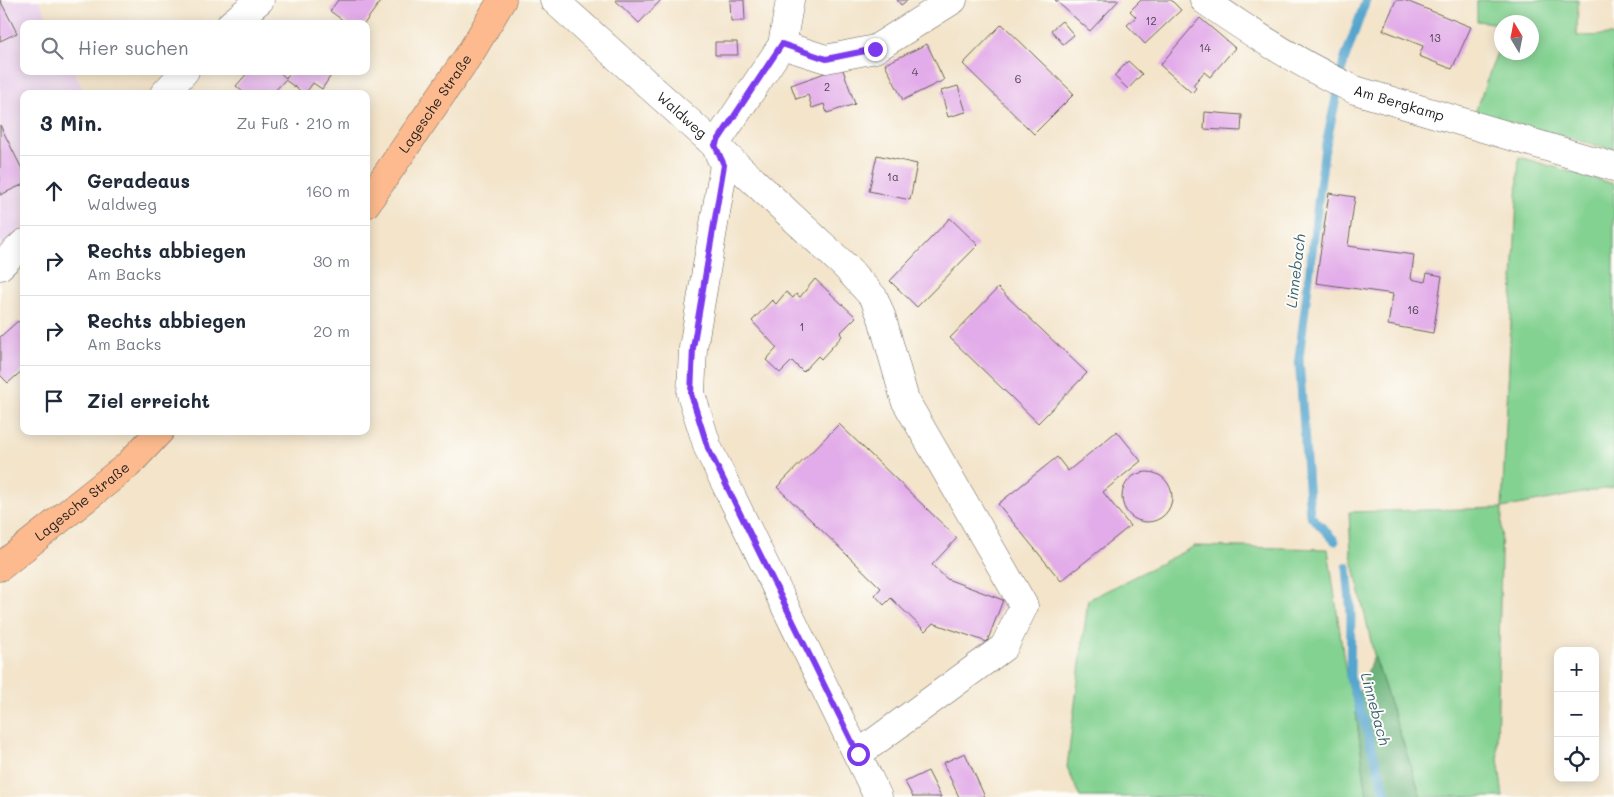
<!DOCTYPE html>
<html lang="de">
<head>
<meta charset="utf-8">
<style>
  :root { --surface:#fff; --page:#f2f2f3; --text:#1f2937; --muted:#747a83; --line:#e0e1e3 }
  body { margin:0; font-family:Mali,sans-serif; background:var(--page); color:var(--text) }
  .controls { position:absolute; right:15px; bottom:15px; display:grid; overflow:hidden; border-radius:10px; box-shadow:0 2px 12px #0003 }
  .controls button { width:45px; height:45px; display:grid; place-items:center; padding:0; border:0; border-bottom:1px solid var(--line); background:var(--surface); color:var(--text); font:25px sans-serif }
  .compass { position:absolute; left:1494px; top:15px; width:45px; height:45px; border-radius:50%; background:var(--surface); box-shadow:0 2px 12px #0003; rotate:350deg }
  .stop { position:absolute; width:15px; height:15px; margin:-11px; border:4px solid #7c3aed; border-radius:50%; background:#fff }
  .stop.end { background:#7c3aed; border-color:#fff; box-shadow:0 1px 5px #0008 }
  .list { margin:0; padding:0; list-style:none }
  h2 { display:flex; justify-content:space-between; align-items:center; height:65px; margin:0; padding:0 20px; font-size:21px }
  h2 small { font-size:16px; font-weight:400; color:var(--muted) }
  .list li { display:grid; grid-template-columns:32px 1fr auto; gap:15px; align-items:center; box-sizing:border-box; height:70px; padding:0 20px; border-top:1px solid var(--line) }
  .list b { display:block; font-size:19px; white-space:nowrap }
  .list p { margin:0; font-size:16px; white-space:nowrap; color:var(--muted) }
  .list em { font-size:16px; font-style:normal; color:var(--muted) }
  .icon { flex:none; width:28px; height:28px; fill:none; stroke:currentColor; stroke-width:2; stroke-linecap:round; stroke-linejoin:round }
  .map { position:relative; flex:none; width:1614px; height:797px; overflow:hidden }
  .search { position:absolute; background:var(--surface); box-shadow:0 2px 12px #0003; left:20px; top:20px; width:350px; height:55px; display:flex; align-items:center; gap:12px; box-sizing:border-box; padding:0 18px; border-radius:10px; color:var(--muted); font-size:19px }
  .panel { position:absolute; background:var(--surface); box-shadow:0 2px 12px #0003; left:20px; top:90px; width:350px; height:345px; border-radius:10px }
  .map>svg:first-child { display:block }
  .built { fill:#ead1ec }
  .green { fill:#84d292; stroke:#507757 }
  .forest { fill:#6bb47c; stroke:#44684c }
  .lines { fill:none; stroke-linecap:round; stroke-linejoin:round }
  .stream { stroke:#54a5ce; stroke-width:9 }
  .building { fill:#e2abe9 }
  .minor-casing { stroke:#676259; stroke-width:29 }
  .major-casing { stroke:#676259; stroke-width:29 }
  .minor { stroke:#fff; stroke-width:28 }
  .major { stroke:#fcba8e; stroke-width:28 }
  .route { stroke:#7c3aed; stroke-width:6 }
  .labels { text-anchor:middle; stroke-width:4; stroke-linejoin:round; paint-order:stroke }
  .number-label { font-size:11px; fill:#4e404f }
  .street-label { font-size:14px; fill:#1c1c1c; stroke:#fdfcf7 }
  .water-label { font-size:15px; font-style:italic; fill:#386075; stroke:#fdfcf7 }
</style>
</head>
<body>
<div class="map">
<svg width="1614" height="797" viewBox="0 0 1614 797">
  <rect width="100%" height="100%" fill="#fdfcf7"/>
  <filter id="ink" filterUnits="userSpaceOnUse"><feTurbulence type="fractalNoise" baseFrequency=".02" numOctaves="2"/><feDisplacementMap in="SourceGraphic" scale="10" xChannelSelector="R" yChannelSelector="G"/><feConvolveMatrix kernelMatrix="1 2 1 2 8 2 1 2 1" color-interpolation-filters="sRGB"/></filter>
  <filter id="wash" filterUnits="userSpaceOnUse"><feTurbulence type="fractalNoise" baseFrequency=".0096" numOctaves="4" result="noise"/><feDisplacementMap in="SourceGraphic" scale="20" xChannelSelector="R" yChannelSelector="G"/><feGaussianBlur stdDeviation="1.12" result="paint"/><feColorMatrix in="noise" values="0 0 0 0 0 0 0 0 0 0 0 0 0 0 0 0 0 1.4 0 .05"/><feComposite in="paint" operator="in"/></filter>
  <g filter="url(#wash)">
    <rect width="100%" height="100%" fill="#f3e4ca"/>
    <path class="built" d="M0,0H39L51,24H24V71H74L85,94H24V227L0,250Z"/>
    <path class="green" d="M1477,0H1578L1577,36L1614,35V150L1475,113L1501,41L1502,52H1532V22H1502L1501,24L1477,21Z
      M1519,157L1614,184V487L1502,508L1497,748L1503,797H1421L1374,655L1351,554L1349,512L1502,508Z
      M1195,546L1328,549L1347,681L1355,705L1367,797H1080L1067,767L1088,600Z"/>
    <path class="forest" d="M1374,655L1421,797H1367L1355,705Z"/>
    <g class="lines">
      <path class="stream" d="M1335,541L1310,515L1299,358L1324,154L1344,61L1366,0
        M1347,567L1351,614L1350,677L1387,797"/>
    </g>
    <g id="blocks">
      <path class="building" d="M0,0L17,33L0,41Z
        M338,0H378L380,2L364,24H348L330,11Z
        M615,0H661L639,23Z
        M730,0H744L745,21H731Z
        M897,0H908L901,5Z
        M1055,0H1119L1090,31Z
        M1141,0H1171L1181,10L1145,44L1127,25L1136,17L1130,11Z
        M1396,0H1404L1471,27L1452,69L1419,56L1423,46L1383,30Z
        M1200,18L1235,48L1210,77L1204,72L1193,85L1196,88L1192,93L1160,65Z
        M1062,21L1074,35L1063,44L1051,30Z
        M1002,24L1074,94L1034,134L963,64Z
        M715,42H737L738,55H715Z
        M927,44L944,80L903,100L885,64Z
        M1128,61L1142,74L1128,89L1114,76Z
        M842,67L855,104L827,113L824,104L812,108L808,95L796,99L791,85Z
        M249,71H278L286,78L292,71H328L332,74L322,89L313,83L305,94L285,80L272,94H245L236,86Z
        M958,86L966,112L948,117L941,91Z
        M1205,112L1242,115L1241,131L1204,129Z
        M0,125L24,173V184L0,195Z
        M877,155L917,164L910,200L869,191Z
        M1329,193L1355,197L1348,246L1414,255L1411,279L1425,282L1427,273L1442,276L1433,333L1388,325L1393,294L1316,283Z
        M950,218L978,245L917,307L890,281Z
        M815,279L856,317L840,333L842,336L821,359L818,356L803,372L792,361L780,373L766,360L777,348L752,321L772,300L776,304L786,292L793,298L796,294L800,297Z
        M998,288L1087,373L1038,423L950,338Z
        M18,321L24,328V369L8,383L0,375V337Z
        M839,424L957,538L932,565L947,579L1003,600L987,642L933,623L925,631L891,598L884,605L875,595L881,588L777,487Z
        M1117,431L1141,461L1103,492L1130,526L1061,581L998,504L1057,457L1068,471Z
        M1122 497a25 25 0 1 1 50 0a25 25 0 1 1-50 0Z
        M965,753L985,797H959L943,763Z
        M928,771L941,797H913L905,782Z"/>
    </g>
  </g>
  <g filter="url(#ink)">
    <use href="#blocks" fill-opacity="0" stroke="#676259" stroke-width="1"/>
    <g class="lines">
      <g class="minor-casing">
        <g id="minor">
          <path id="s1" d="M554,0L715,145L846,267L874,298L882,318L905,400L1024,606L1004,647L858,754"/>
          <path id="s2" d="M1204,0C1252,34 1302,65 1355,90L1614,167"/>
          <path d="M231,24L260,0"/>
          <path d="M782,45L826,59L875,49L953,0"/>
          <path d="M164,94L185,71"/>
          <path d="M715,145L724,165L693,348L691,394L708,448L878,797"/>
          <path d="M715,145L782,45L790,0"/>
          <path d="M0,266L24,243"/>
        </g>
      </g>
      <g class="major-casing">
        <g id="major">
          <path id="s3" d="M366,204L471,52L502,0"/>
          <path id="s4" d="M0,567L128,465L160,431"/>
        </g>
      </g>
      <use href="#minor" class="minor"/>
      <use href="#major" class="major"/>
    </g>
  </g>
  <g class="lines" filter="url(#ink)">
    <path class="route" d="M858,754L708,448L691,394L693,348L724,165L715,145L782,44L826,59L875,49"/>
  </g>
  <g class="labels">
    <g class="number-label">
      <text x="1151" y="25">12</text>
      <text x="1435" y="42">13</text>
      <text x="1205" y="52">14</text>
      <text x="915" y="76">4</text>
      <text x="1018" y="83">6</text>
      <text x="827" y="91">2</text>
      <text x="893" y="181">1a</text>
      <text x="1413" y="314">16</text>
      <text x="802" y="331">1</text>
    </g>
    <g class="street-label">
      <text dy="5" stroke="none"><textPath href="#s3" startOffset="122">Lagesche Straße</textPath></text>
      <text dy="5" stroke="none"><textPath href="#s2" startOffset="222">Am Bergkamp</textPath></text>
      <text dy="5" stroke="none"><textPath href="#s1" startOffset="172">Waldweg</textPath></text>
      <text dy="5" stroke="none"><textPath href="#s4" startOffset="105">Lagesche Straße</textPath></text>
    </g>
    <g class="water-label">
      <text transform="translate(1296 271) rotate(-83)" y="5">Linnebach</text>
      <text transform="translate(1375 709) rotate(75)" y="5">Linnebach</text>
    </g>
  </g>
</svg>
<div class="controls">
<button>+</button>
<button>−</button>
<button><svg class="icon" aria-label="locate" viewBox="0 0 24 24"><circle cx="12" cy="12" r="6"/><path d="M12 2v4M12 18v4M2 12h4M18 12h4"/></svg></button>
</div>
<svg class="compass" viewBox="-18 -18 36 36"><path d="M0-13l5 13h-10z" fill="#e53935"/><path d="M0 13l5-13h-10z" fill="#747a83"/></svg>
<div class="stop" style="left:858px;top:754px"></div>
<div class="stop end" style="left:875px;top:49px"></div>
<div class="search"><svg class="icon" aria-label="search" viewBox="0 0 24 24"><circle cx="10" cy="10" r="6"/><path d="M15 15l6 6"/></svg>Hier suchen</div>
<section class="panel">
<h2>3 Min.<small>Zu Fuß · 210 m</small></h2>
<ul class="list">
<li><svg class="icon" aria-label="ahead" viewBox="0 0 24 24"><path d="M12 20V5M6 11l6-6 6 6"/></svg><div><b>Geradeaus</b><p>Waldweg</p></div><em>160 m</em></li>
<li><svg class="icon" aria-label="right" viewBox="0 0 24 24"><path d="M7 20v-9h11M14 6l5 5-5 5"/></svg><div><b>Rechts abbiegen</b><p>Am Backs</p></div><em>30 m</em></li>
<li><svg class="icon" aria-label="right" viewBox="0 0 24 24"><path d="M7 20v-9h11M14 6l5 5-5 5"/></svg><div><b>Rechts abbiegen</b><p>Am Backs</p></div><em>20 m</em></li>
<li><svg class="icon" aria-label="arrive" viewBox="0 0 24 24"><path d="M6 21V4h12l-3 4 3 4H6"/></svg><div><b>Ziel erreicht</b></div></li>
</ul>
</section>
</div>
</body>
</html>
